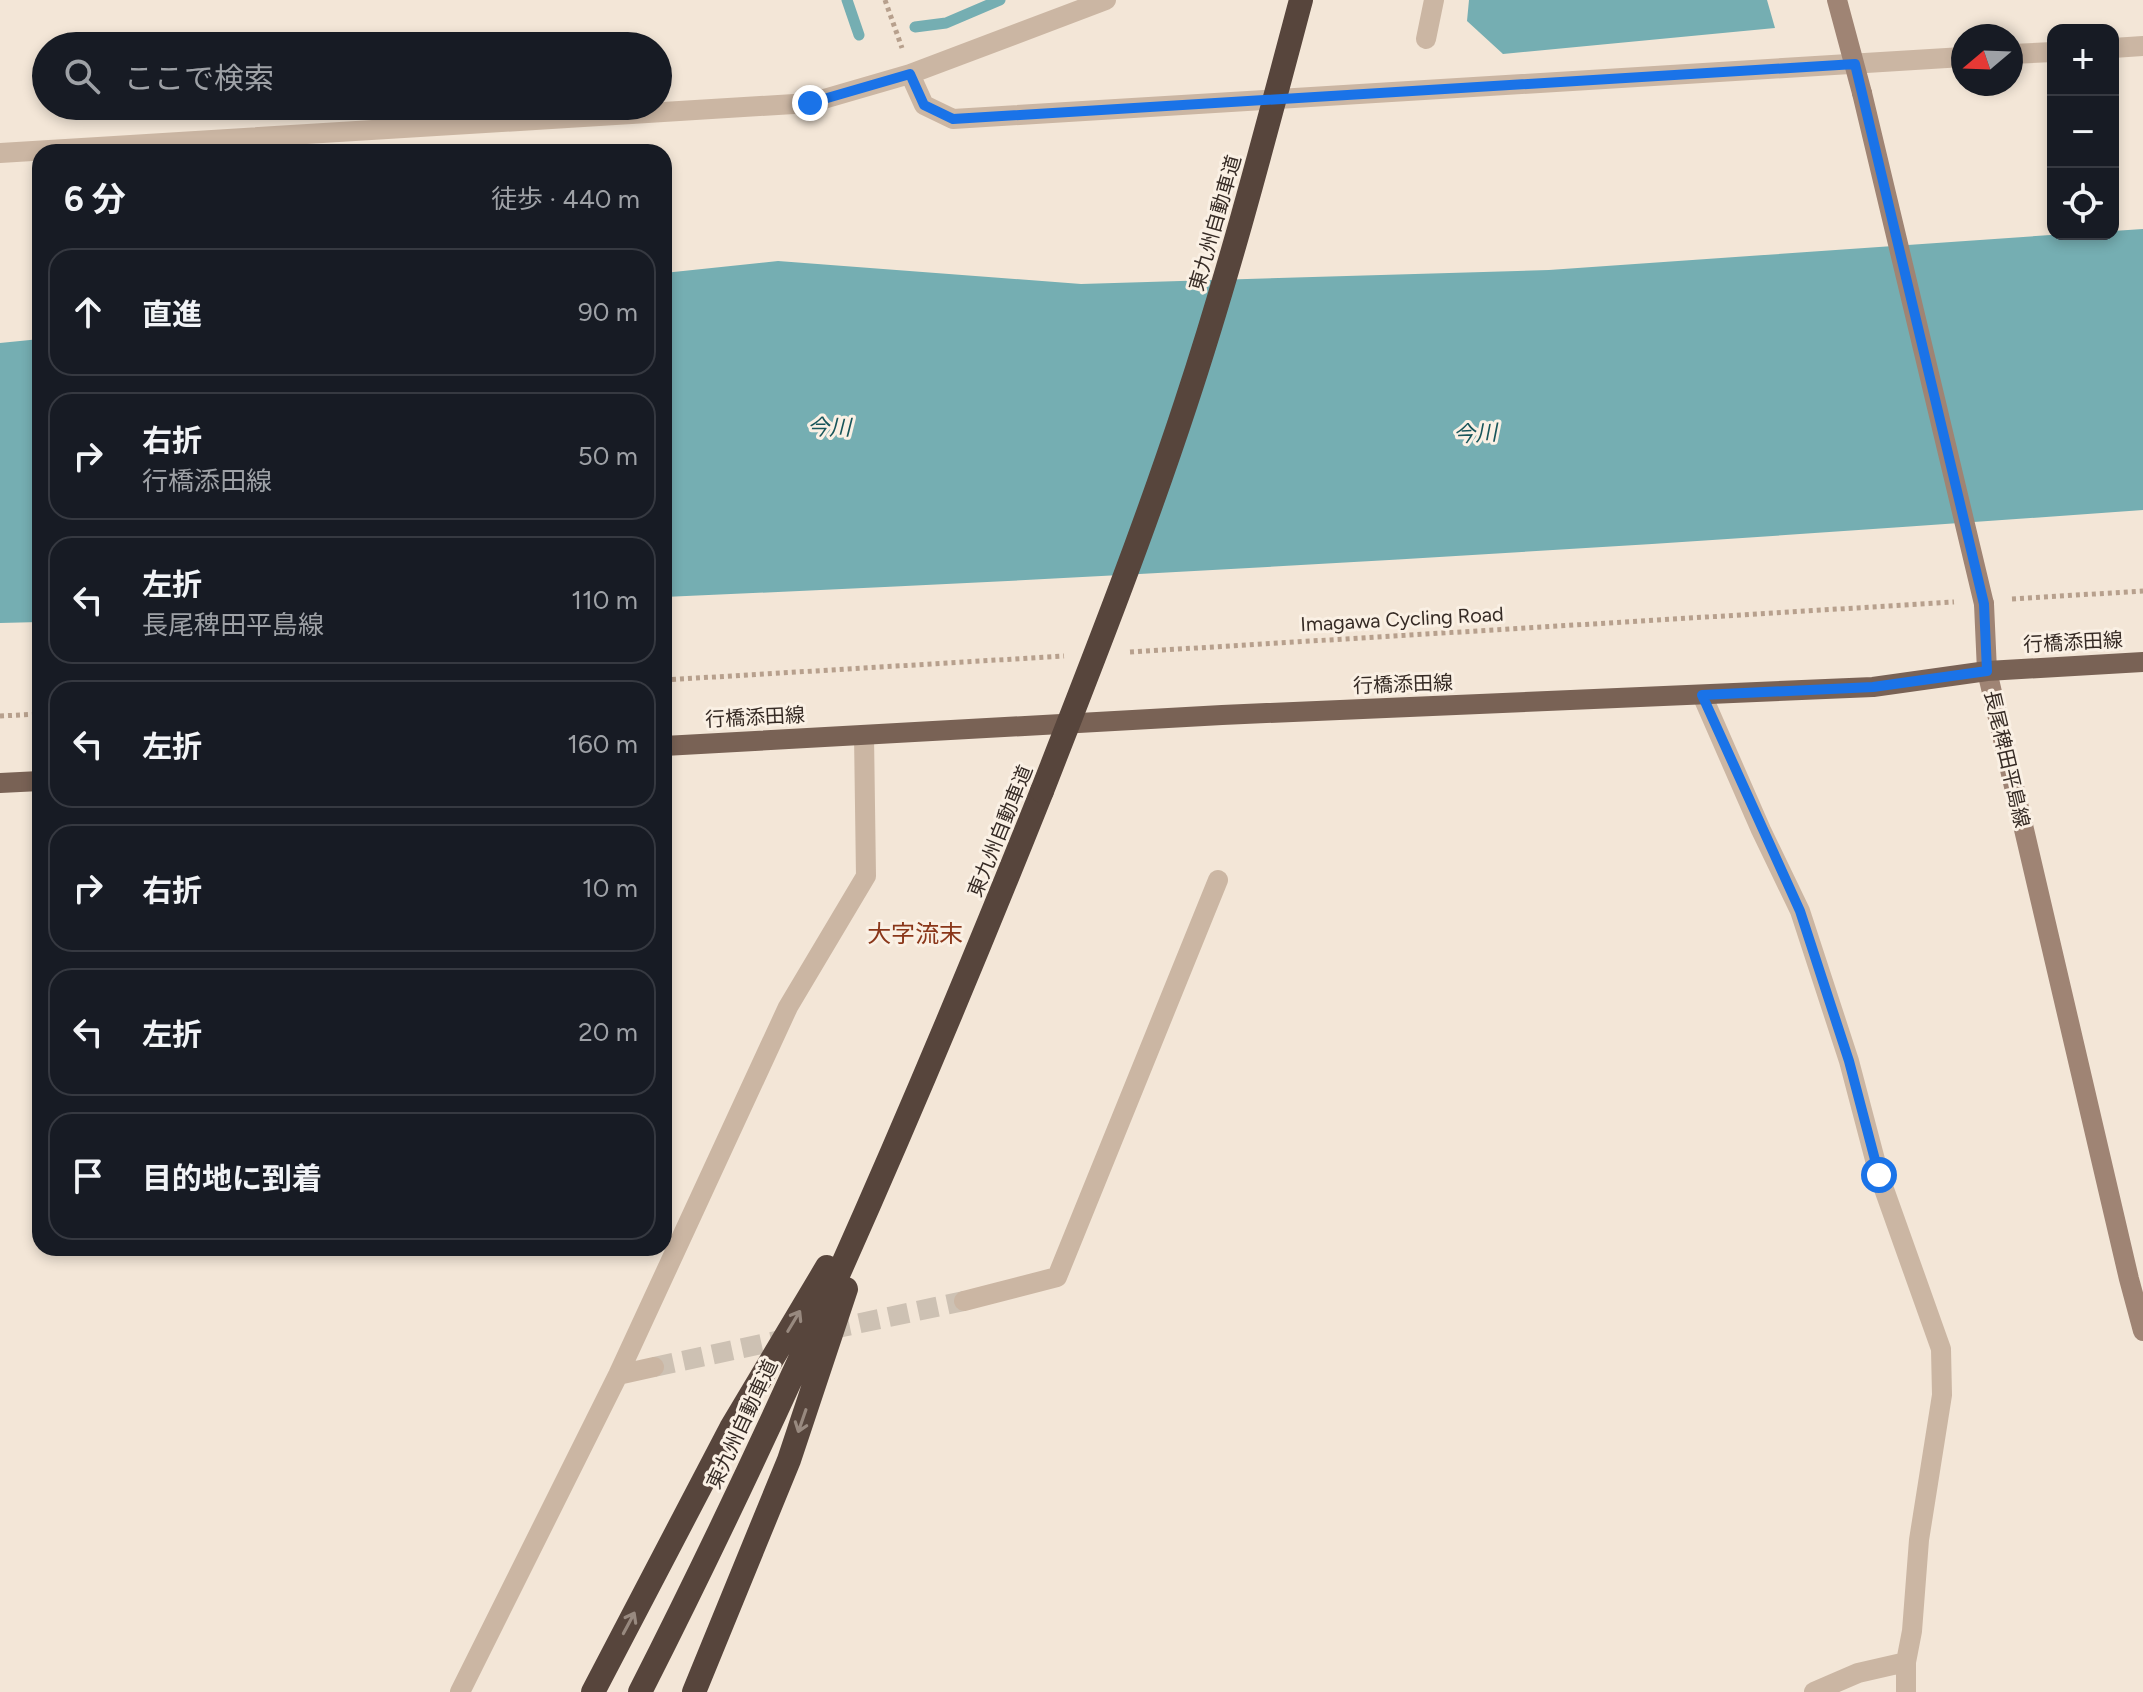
<!DOCTYPE html>
<html lang="ja">
<head>
<meta charset="utf-8">
<style>
  :root { --surface:#171b24; --page:#242831; --text:#f1f3f6; --muted:#9ea1a6; --line:#363941 }
  body { margin:0; font-family:Figtree,"Noto Sans JP",sans-serif; background:var(--page); color:var(--text) }
  .controls { position:absolute; right:24px; top:24px; display:grid; overflow:hidden; border-radius:16px; box-shadow:0 4px 12px #0003 }
  .controls button { width:72px; height:72px; display:grid; place-items:center; padding:0; border:0; border-bottom:2px solid var(--line); background:var(--surface); color:var(--text); font:40px sans-serif }
  .compass { position:absolute; left:1951px; top:24px; width:72px; height:72px; border-radius:50%; background:var(--surface); box-shadow:0 4px 12px #0003; rotate:251deg }
  .stop { position:absolute; width:24px; height:24px; margin:-18px; border:6px solid #1a73e8; border-radius:50%; background:#fff }
  .stop.end { background:#1a73e8; border-color:#fff; box-shadow:0 2px 8px #0008 }
  .list { margin:0; padding:0; list-style:none }
  h2 { display:flex; justify-content:space-between; align-items:center; height:104px; margin:0; padding:0 32px; font-size:34px }
  h2 small { font-size:26px; font-weight:400; color:var(--muted) }
  .list li { display:grid; grid-template-columns:52px 1fr auto; gap:24px; align-items:center; box-sizing:border-box; height:128px; margin:0 16px 16px; padding:0 16px; border:2px solid var(--line); border-radius:24px }
  .list b { display:block; font-size:30px; white-space:nowrap }
  .list p { margin:0; font-size:26px; white-space:nowrap; color:var(--muted) }
  .list em { font-size:26px; font-style:normal; color:var(--muted) }
  .icon { flex:none; width:44px; height:44px; fill:none; stroke:currentColor; stroke-width:2; stroke-linecap:round; stroke-linejoin:round }
  .map { position:relative; flex:none; width:2143px; height:1692px; overflow:hidden }
  .search { position:absolute; background:var(--surface); box-shadow:0 4px 12px #0003; left:32px; top:32px; width:640px; height:88px; display:flex; align-items:center; gap:20px; box-sizing:border-box; padding:0 28px; border-radius:44px; color:var(--muted); font-size:30px }
  .panel { position:absolute; background:var(--surface); box-shadow:0 4px 12px #0003; left:32px; top:144px; width:640px; height:1112px; border-radius:24px }
  .map>svg:first-child { display:block }
  .water { fill:#75aeb2 }
  .lines { fill:none; stroke-linecap:round; stroke-linejoin:round }
  .stream { stroke:#75aeb2; stroke-width:11 }
  .minor-tunnel { stroke:#cdc1b3; stroke-width:20; stroke-dasharray:20 10; stroke-linecap:butt }
  .path { stroke:#b7a08d; stroke-width:5; stroke-dasharray:4 4; stroke-linecap:butt }
  .minor { stroke:#cbb6a3; stroke-width:20 }
  .secondary { stroke:#9f8474; stroke-width:20 }
  .primary { stroke:#796255; stroke-width:20 }
  .motorway { stroke:#57453c; stroke-width:24 }
  .secondary-bridge { stroke:#9f8474; stroke-width:20 }
  .motorway-bridge { stroke:#57453c; stroke-width:24 }
  .oneway { stroke:#98897f }
  .route { stroke:#1a73e8; stroke-width:10 }
  .labels { text-anchor:middle; stroke-width:6; stroke-linejoin:round; paint-order:stroke }
  .street-label { font-size:20px; fill:#362b25; stroke:#faf0e4 }
  .water-label { font-size:22px; font-style:italic; fill:#18555a; stroke:#faf0e4 }
  .quarter-label { font-size:24px; fill:#8a3619; stroke:#faf0e4 }
</style>
</head>
<body>
<div class="map">
<svg width="2143" height="1692" viewBox="0 0 2143 1692">
  <rect width="100%" height="100%" fill="#f3e6d7"/>
  <path class="water" d="M1469,0H1767L1775,28L1503,54L1467,21Z
    M2143,229V510C1650,546 1157,576 664,597V273L778,261L1081,284L1549,270L2065,234H2113V231Z
    M40,339V622L0,623V343Z"/>
  <g class="lines">
    <path class="stream" d="M847,0L859,35
      M915,27L946,23L1000,0"/>
    <path class="minor-tunnel" d="M654,1367L964,1301"/>
    <path class="path" d="M885,0L902,48
      M2012,599L2143,591
      M1130,652L1954,602
      M664,680L1064,656
      M0,716L40,714"/>
    <path class="minor" d="M1426,39L1434,0
      M2113,48L2143,46
      M2011,54L2053,52
      M910,74L1106,0
      M0,153L810,103L910,74L924,105L953,119L1963,57
      M1702,695L1761,830L1800,911L1849,1061L1879,1175L1941,1349L1942,1395L1919,1540L1912,1631L1906,1662V1692
      M964,1301L1057,1277L1218,880
      M618,1375L654,1367
      M460,1692L618,1375L788,1007L866,876L864,735
      M1814,1692L1858,1673L1906,1662"/>
    <path class="secondary" d="M1837,0L1862,93
      M1984,604L1987,671L2129,1279L2143,1331"/>
    <path class="primary" d="M664,746L1222,715L1873,687L1987,671L2143,662
      M0,783L40,781"/>
    <path class="motorway" d="M593,1692L731,1428L827,1267
      M640,1692C789,1399 920,1096 1042,791
      M694,1692L789,1460L846,1289"/>
    <path class="secondary-bridge" d="M1862,93L1984,604"/>
    <path class="motorway-bridge" d="M1042,791C1092,663 1143,534 1186,403C1230,270 1265,135 1301,0"/>
  </g>
  <defs><path id="oneway-shaft" d="M-6 0H5M1.5-3L5.5 0L1.5 3" fill="none" stroke-width="1.6" stroke-linecap="round" stroke-linejoin="round" transform="scale(2)"/></defs>
  <g class="oneway">
    <use href="#oneway-shaft" transform="translate(794 1321) rotate(-59)"/>
    <use href="#oneway-shaft" transform="translate(802 1421) rotate(109)"/>
    <use href="#oneway-shaft" transform="translate(629 1623) rotate(-62)"/>
  </g>
  <g class="lines">
    <path class="route" d="M810,103L910,74L924,105L953,119L1855,64L1984,604L1987,671L1873,687L1702,695L1800,911L1849,1061L1879,1175"/>
  </g>
  <g class="labels">
    <g class="street-label">
      <text transform="translate(1215 223) rotate(-74)" y="7">東九州自動車道</text>
      <text transform="translate(1402 619) rotate(-3)" y="7">Imagawa Cycling Road</text>
      <text transform="translate(2073 642) rotate(-3)" y="7">行橋添田線</text>
      <text transform="translate(1403 684) rotate(-2)" y="7">行橋添田線</text>
      <text transform="translate(755 717) rotate(-3)" y="7">行橋添田線</text>
      <text transform="translate(2007 759) rotate(77)" y="7">長尾稗田平島線</text>
      <text transform="translate(1000 831) rotate(-68)" y="7">東九州自動車道</text>
      <text transform="translate(742 1424) rotate(-65)" y="7">東九州自動車道</text>
    </g>
    <g class="water-label">
      <text x="829" y="435">今川</text>
      <text transform="translate(1475 433) rotate(-3)" y="8">今川</text>
    </g>
    <g class="quarter-label">
      <text x="915" y="942">大字流末</text>
    </g>
  </g>
</svg>
<div class="controls">
<button>+</button>
<button>−</button>
<button><svg class="icon" aria-label="locate" viewBox="0 0 24 24"><circle cx="12" cy="12" r="6"/><path d="M12 2v4M12 18v4M2 12h4M18 12h4"/></svg></button>
</div>
<svg class="compass" viewBox="-18 -18 36 36"><path d="M0-13l5 13h-10z" fill="#e53935"/><path d="M0 13l5-13h-10z" fill="#9ea1a6"/></svg>
<div class="stop" style="left:1879px;top:1175px"></div>
<div class="stop end" style="left:810px;top:103px"></div>
<div class="search"><svg class="icon" aria-label="search" viewBox="0 0 24 24"><circle cx="10" cy="10" r="6"/><path d="M15 15l6 6"/></svg>ここで検索</div>
<section class="panel">
<h2>6 分<small>徒歩 · 440 m</small></h2>
<ul class="list">
<li><svg class="icon" aria-label="ahead" viewBox="0 0 24 24"><path d="M12 20V5M6 11l6-6 6 6"/></svg><div><b>直進</b></div><em>90 m</em></li>
<li><svg class="icon" aria-label="right" viewBox="0 0 24 24"><path d="M7 20v-9h11M14 6l5 5-5 5"/></svg><div><b>右折</b><p>行橋添田線</p></div><em>50 m</em></li>
<li><svg class="icon" aria-label="left" viewBox="0 0 24 24"><path d="M17 20v-9H6M10 6l-5 5 5 5"/></svg><div><b>左折</b><p>長尾稗田平島線</p></div><em>110 m</em></li>
<li><svg class="icon" aria-label="left" viewBox="0 0 24 24"><path d="M17 20v-9H6M10 6l-5 5 5 5"/></svg><div><b>左折</b></div><em>160 m</em></li>
<li><svg class="icon" aria-label="right" viewBox="0 0 24 24"><path d="M7 20v-9h11M14 6l5 5-5 5"/></svg><div><b>右折</b></div><em>10 m</em></li>
<li><svg class="icon" aria-label="left" viewBox="0 0 24 24"><path d="M17 20v-9H6M10 6l-5 5 5 5"/></svg><div><b>左折</b></div><em>20 m</em></li>
<li><svg class="icon" aria-label="arrive" viewBox="0 0 24 24"><path d="M6 21V4h12l-3 4 3 4H6"/></svg><div><b>目的地に到着</b></div></li>
</ul>
</section>
</div>
</body>
</html>
